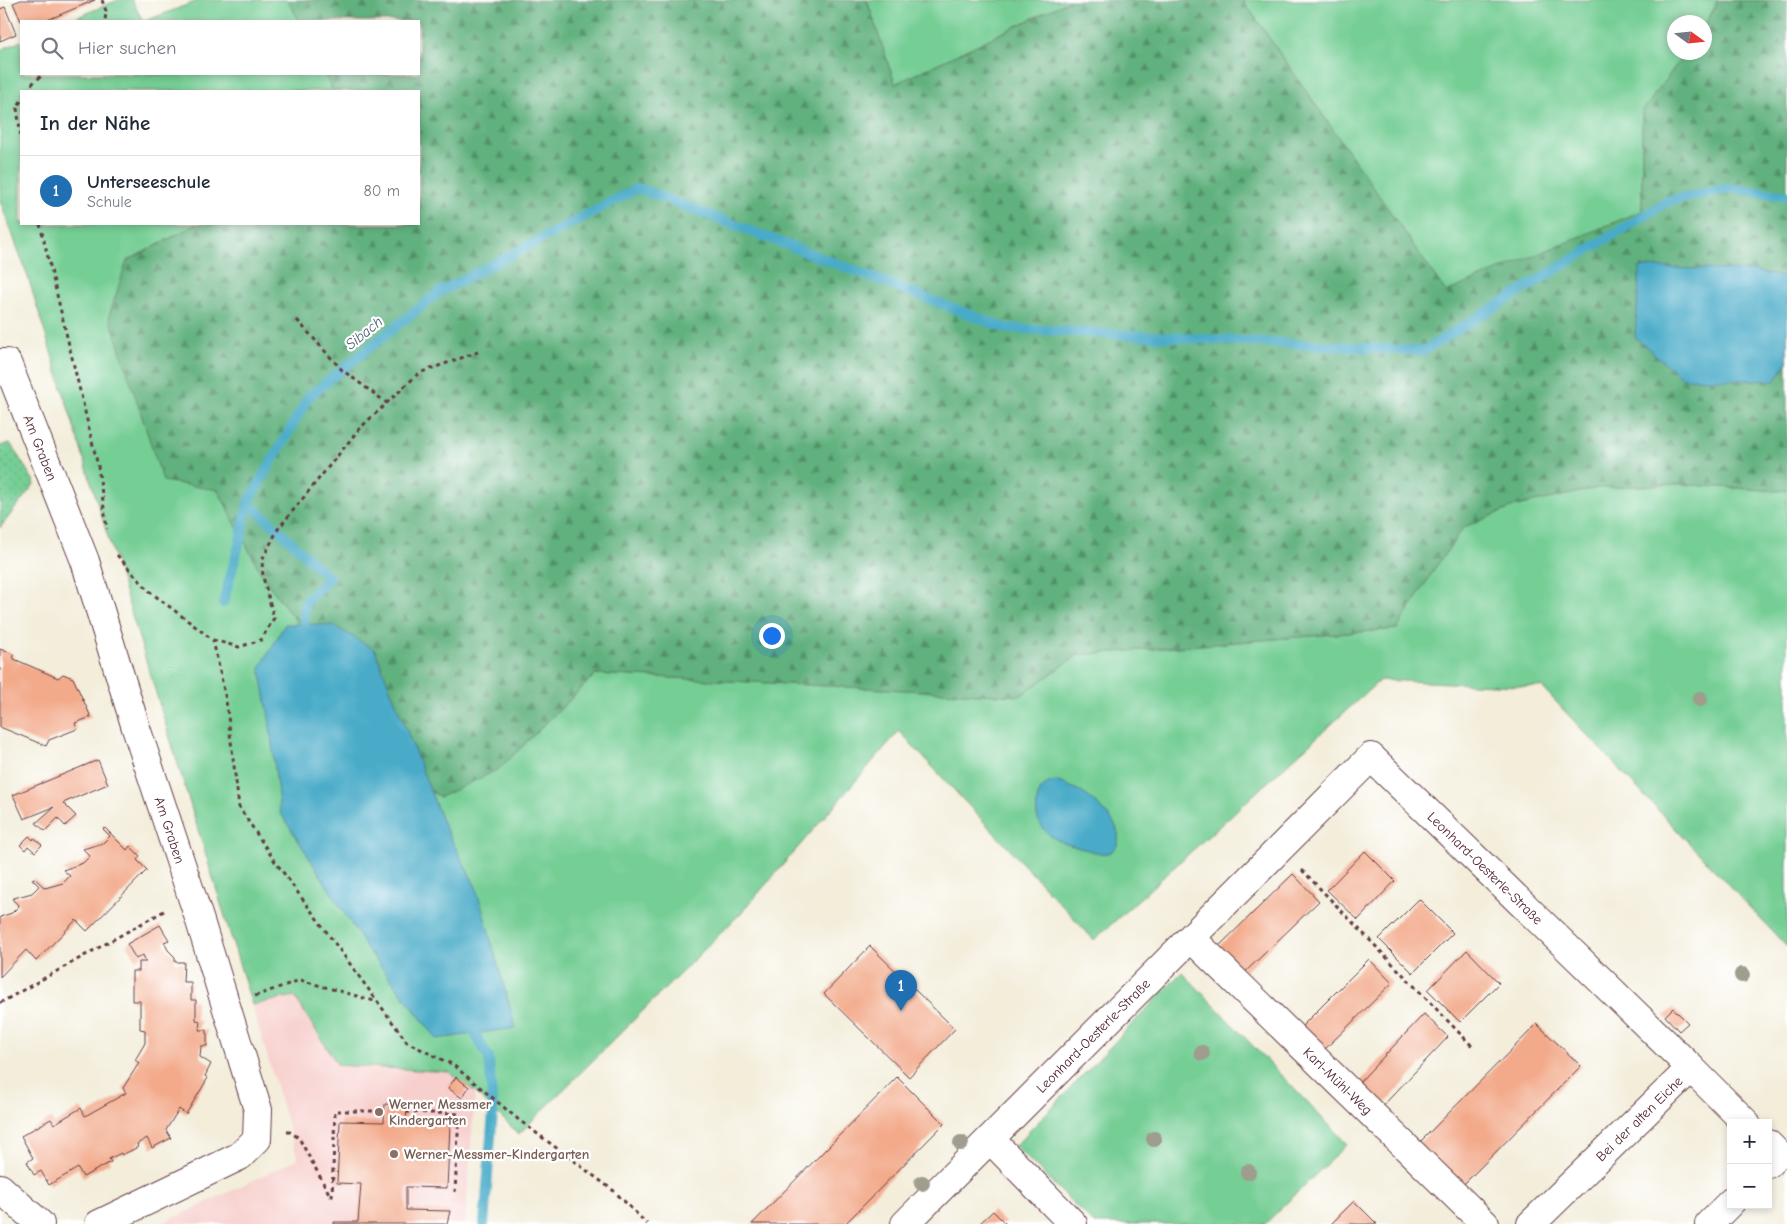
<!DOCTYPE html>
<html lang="de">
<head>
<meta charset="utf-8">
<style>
  :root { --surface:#fff; --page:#f2f2f3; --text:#1f2937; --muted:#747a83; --line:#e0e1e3; --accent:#1f6fb2 }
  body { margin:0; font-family:"Comic Neue",sans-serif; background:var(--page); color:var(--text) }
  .controls { position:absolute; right:15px; bottom:15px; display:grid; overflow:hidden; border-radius:0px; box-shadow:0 2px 8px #0003 }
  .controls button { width:45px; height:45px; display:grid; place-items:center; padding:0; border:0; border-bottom:1px solid var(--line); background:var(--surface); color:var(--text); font:25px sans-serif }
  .compass { position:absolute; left:1667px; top:15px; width:45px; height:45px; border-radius:50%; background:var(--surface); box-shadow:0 2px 8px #0003; rotate:105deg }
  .you { position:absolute; left:771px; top:635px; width:18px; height:18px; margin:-12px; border:4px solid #fff; border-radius:50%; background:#1a73e8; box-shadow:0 0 0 8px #1a73e833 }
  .badge { display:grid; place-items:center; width:32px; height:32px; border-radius:50%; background:var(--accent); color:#fff; font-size:16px; font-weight:700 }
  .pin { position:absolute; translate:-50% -41px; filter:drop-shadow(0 1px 2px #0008) }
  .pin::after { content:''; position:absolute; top:26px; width:18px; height:15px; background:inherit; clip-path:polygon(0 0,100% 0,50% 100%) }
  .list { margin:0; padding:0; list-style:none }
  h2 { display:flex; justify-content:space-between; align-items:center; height:65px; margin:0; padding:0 20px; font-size:21px }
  h2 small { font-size:16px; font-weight:400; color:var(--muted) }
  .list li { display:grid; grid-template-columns:32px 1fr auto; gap:15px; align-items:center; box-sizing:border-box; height:70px; padding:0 20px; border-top:1px solid var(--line) }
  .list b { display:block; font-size:19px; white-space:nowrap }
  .list p { margin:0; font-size:16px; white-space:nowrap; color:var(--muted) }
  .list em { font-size:16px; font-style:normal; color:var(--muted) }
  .icon { flex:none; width:28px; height:28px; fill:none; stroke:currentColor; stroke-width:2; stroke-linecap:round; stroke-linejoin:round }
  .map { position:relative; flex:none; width:1787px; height:1224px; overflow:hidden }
  .search { position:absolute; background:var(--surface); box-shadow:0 2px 8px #0003; left:20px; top:20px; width:400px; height:55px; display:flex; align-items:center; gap:12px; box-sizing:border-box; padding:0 18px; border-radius:0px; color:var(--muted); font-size:19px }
  .panel { position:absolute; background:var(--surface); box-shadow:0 2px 8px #0003; left:20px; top:90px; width:400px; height:135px; border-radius:0px }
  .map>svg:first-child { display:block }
  .built { fill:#f7d0ce }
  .grass { fill:#75ce94; stroke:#607660 }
  .forest { fill:url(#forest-firs); stroke:#556854 }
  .park { fill:url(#park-dots); stroke:#607660 }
  .water { fill:#48abc8; stroke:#49657a }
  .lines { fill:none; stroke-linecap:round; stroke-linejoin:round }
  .stream { stroke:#48abc8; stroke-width:10 }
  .building { fill:#f3aa8b }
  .street-casing { stroke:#633e45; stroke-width:30 }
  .path { stroke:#633e45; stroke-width:3; stroke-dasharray:4 4; stroke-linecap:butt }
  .street { stroke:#fff; stroke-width:28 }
  .tree { fill:#9e9d8e }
  .education-dot { fill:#8d6e63; stroke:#fff; stroke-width:2 }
  .labels { text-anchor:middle; stroke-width:4.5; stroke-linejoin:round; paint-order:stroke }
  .street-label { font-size:14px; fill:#4a1f2b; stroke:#fff }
  .education-label { font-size:14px; font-weight:bold; fill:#785e54; stroke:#fff; text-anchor:start }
  .water-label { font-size:15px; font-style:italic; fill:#495e72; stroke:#fff }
</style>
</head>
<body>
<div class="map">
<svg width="1787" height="1224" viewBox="0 0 1787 1224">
  <defs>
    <pattern id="forest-firs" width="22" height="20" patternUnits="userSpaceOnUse" patternTransform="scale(1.25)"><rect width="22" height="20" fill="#60b17e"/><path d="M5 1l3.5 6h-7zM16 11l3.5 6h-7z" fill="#518f67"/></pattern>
    <pattern id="park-dots" width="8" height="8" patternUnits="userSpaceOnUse" patternTransform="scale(1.25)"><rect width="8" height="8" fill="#75ce94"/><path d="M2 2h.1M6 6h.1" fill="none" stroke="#67b080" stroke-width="1.8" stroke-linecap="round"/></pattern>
  </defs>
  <rect width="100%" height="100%" fill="#fff"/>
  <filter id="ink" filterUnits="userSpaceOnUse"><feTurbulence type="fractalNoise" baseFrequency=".02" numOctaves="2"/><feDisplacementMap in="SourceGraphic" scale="10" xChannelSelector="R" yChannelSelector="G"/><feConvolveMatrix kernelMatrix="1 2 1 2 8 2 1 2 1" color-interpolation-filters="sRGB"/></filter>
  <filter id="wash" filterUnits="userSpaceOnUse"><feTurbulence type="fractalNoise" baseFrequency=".0096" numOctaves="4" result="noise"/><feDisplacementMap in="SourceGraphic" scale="20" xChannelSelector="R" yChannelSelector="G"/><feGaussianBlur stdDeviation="1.12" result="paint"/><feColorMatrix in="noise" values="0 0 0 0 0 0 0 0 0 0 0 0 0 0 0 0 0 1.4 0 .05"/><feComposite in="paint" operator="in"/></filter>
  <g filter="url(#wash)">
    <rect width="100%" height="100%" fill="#f3edda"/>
    <path class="built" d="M294,996L339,1065L449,1072L475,1092L465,1224H161L298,1159L252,1005Z"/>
    <path class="grass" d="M118,0H132L143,21H68Z
      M200,0H288L299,21H145Z
      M867,0H1071L895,84Z
      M1243,0H1718L1705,26L1704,22H1674V52L1685,53L1642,112V211L1446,293Z
      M21,41V74H324L333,91H21V224H197L127,261L218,490L263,577L418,784L499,769L596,674L1020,696L1078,655L1397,629L1435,568L1464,527L1516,506L1598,488L1678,484L1777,491L1787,490V947L1542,687L1380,680L1094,940L899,731L742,912L519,1134L475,1092L449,1072L338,1065L294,996L252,1005L27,274L0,201V50Z
      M1182,972L1347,1144L1265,1224H1094L1015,1146Z"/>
    <path class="forest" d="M288,0H867L895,84L1071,0H1243L1446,292L1642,211V112L1685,53L1704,52L1705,26L1718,0H1787V490L1777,491L1678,484L1598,488L1516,506L1464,527L1435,568L1397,629L1078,655L1020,696L596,674L499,769L440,797L418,784L263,577L218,490L163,481L109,316L127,261L197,224H419V91H333L324,74H419V21H299Z"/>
    <path class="park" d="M10,443L35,483L0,528V446Z"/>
    <path class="water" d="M1640,267L1755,271L1787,278V363L1775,381L1682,378L1635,337Z
      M285,624L333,625L375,650L443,823L476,887L516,1028L437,1039L368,950L280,812L269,718L260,668Z
      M1055,781C1078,787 1097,801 1111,819C1119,828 1123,846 1110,852C1104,855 1096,852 1091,851C1080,848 1059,843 1051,836C1047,833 1041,826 1039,822C1034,812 1036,792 1045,785C1047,783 1052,782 1055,781Z"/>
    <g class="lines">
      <path class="stream" d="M248,503L278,529L329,578L305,602L303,638
        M223,603L240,541L248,503L309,396L438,293L638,188L1005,328L1423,351L1668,201L1730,188L1787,196
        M469,1024L489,1058L493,1112L484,1224"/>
    </g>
    <g id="blocks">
      <path class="building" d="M21,0H95L45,21H21L13,3Z
        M5,7L16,34L0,41V9Z
        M0,649L13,654L14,659L58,678L63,674L73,678L91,717L75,723L77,729L49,740L46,746L0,727Z
        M98,760L108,784L63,803L76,816L65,826L58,818L45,831L36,823L54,807L24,819L13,795Z
        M105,828L127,850L130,846L140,856L137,860L147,870L87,931L76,920L36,961L26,950L0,977V917L12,913L19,906L12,899L14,898L32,893L39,886L32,879L34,878L45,888L63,883L70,876L63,870L83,863L90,856L83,849L103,843L110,836L103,829Z
        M29,836L33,840L34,838L42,845L35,852L28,846L25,850L20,845Z
        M1365,851L1395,881L1358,920L1327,890Z
        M1293,874L1319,901L1242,975L1217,948Z
        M1419,899L1453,933L1413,973L1379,939Z
        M160,925L169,940L164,942L168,950L175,957V962H184L183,982H191V1000H196V1020L200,1021L199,1030H207V1046H201L200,1057L211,1064L205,1076L208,1078L186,1114L179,1109L166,1130L171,1138L152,1148L147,1138L137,1144L138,1147L122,1155L121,1153L109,1159L111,1162L83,1177L78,1168L49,1185L41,1171L34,1175L27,1162L33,1158L21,1136L51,1119L54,1124L81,1108L85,1116L126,1093L123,1088L139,1063L135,1060L145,1043V1030L140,1029V1001H132V971H139V962H146L143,955L136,959L127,944Z
        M870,946L955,1029L909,1077L824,994Z
        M1467,950L1499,983L1460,1022L1428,990Z
        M1369,959L1392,983L1318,1056L1295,1033Z
        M1673,1008L1688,1023L1679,1031L1665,1016Z
        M1424,1014L1448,1037L1376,1113L1352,1090Z
        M1537,1024L1581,1066L1462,1186L1418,1144Z
        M456,1077L469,1087L462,1098L448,1088Z
        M897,1077L944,1124L845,1224H752Z
        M385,1104L407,1105L406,1123L450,1125L447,1188L406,1187V1210L450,1211L447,1224H334V1222H358L361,1184L337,1183L340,1121L384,1122Z
        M1354,1201L1377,1224H1331Z
        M993,1211L1006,1224H979Z"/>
    </g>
  </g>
  <g filter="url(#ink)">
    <use href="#blocks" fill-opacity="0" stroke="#633e45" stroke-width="1"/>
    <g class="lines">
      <g class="street-casing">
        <g id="street">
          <path id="s1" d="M0,363H7L85,561L136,728L199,918L258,1110L257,1139L240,1156L99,1224"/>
          <path id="s2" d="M1191,938L1485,1224"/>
          <path d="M990,1139L1073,1224"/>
          <path d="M1768,1144L1778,1154L1768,1164"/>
          <path d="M0,1188L40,1224"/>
          <path id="s3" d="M905,1224L1371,757L1691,1068"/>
          <path id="s4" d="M1531,1224L1691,1068L1746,1123"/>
          <path d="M1709,1224L1731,1202"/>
        </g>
      </g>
      <path class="path" d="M102,0L106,11L105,21
        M27,91L33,83L44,74
        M21,101L17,108L21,137
        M40,224L98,466L107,529
        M297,320L342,370L387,403
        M117,555L149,591L213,640L226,700L239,807L274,860L407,1042L438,1058L452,1064L519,1120L614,1191L647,1224
        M213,640L239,647L261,640L274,618L263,577L262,560L278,529L360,428L419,373L478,352
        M1302,870L1474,1048
        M255,996L300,980L378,1002
        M0,1003L164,911
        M406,1112L459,1114L455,1192
        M287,1132H290L299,1138L331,1197
        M332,1197L335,1111H384"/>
      <use href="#street" class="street"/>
    </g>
    <g class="tree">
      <circle cx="1700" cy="699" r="8"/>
      <circle cx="1742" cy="975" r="8"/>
      <circle cx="1202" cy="1053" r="8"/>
      <circle cx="1154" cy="1139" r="8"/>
      <circle cx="961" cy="1143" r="8"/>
      <circle cx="1248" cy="1172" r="8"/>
      <circle cx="922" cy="1183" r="8"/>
    </g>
  </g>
  <g class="education-dot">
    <circle cx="379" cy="1112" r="5"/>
    <circle cx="394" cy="1154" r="5"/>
  </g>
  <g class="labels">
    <g class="street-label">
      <text dy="5" stroke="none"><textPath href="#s1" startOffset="98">Am Graben</textPath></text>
      <text dy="5" stroke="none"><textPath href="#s1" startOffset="502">Am Graben</textPath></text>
      <text dy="5" stroke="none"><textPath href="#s3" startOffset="819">Leonhard-Oesterle-Straße</textPath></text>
      <text dy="5" stroke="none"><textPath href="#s3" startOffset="266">Leonhard-Oesterle-Straße</textPath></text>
      <text dy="5" stroke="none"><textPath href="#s2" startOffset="205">Karl-Mühl-Weg</textPath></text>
      <text dy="5" stroke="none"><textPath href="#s4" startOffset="151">Bei der alten Eiche</textPath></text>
    </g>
    <g class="education-label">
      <text x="389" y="1109">Werner Messmer<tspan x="389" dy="16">Kindergarten</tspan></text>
      <text x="404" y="1159">Werner-Messmer-Kindergarten</text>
    </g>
    <g class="water-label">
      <text transform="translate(364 333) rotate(-39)" y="5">Sibach</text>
    </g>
  </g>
</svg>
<div class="controls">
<button>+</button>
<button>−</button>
</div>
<svg class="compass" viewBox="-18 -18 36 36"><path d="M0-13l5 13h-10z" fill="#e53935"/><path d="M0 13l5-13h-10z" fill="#747a83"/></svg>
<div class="you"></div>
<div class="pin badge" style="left:901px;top:1011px">1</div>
<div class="search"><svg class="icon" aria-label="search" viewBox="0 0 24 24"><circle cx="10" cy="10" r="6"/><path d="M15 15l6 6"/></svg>Hier suchen</div>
<section class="panel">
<h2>In der Nähe<small></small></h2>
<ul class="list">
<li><span class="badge">1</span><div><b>Unterseeschule</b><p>Schule</p></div><em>80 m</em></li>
</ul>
</section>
</div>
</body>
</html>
